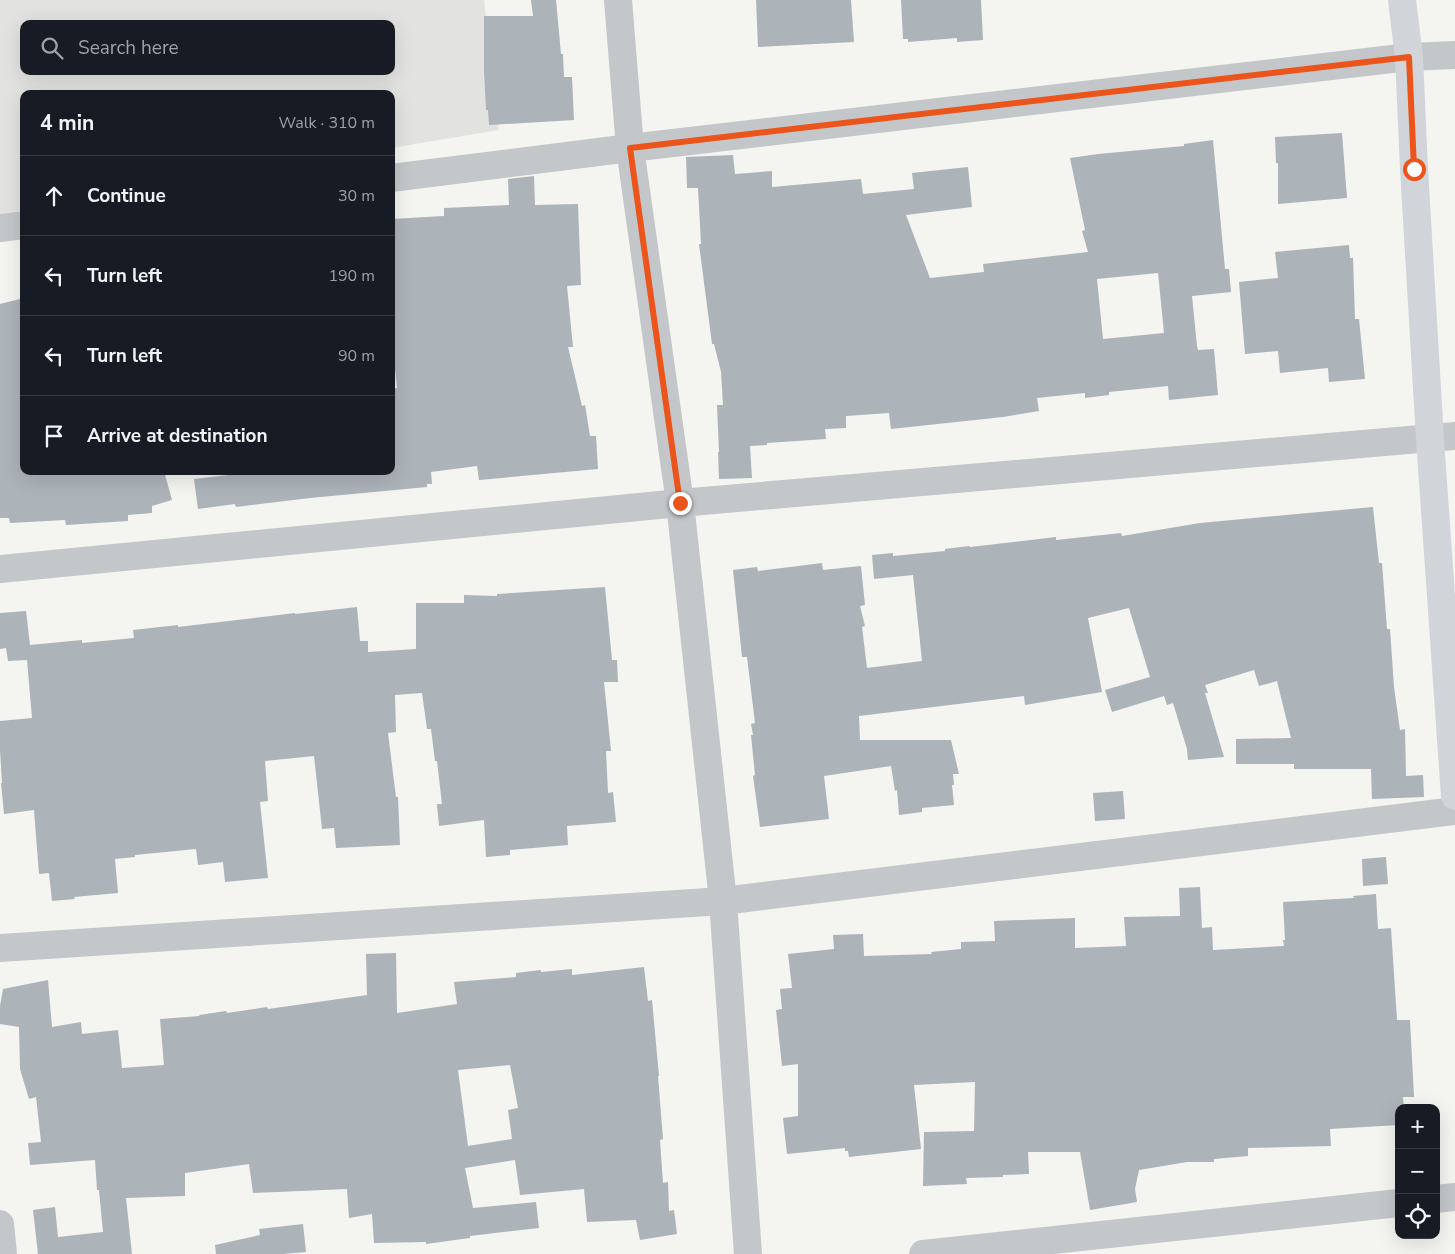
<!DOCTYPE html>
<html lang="en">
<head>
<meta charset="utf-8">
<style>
  :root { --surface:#171b24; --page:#242831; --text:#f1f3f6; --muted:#9ea1a6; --line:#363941 }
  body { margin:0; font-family:"Nunito Sans",sans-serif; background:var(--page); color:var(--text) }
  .controls { position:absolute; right:15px; bottom:15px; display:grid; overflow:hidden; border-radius:10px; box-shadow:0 5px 20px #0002 }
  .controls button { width:45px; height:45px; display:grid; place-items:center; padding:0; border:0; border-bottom:1px solid var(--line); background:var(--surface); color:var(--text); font:25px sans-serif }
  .stop { position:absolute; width:15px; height:15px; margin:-11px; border:4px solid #eb541a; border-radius:50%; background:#fff }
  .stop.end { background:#eb541a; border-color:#fff; box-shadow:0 1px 5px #0008 }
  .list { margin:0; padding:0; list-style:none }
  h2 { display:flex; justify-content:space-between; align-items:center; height:65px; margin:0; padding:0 20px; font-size:21px }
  h2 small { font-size:16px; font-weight:400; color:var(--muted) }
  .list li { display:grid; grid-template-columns:32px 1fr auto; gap:15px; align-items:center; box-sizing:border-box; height:80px; padding:0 20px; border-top:1px solid var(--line) }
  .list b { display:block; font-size:19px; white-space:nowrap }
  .list em { font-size:16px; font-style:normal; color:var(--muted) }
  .icon { flex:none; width:28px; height:28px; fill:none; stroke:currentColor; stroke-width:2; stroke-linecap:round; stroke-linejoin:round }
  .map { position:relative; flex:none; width:1455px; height:1254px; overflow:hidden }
  .search { position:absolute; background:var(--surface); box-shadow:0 5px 20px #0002; left:20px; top:20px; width:375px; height:55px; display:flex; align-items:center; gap:12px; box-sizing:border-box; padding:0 18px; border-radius:10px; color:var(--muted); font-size:19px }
  .panel { position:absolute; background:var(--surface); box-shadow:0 5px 20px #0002; left:20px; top:90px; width:375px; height:385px; border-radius:10px }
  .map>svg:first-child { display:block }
  .built { fill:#e2e3e1; fill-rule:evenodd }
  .building { fill:#acb3b9; fill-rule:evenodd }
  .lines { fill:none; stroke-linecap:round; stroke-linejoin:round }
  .street { stroke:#c4c7ca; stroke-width:28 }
  .secondary { stroke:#d1d5da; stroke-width:28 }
  .route { stroke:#eb541a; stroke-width:6 }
</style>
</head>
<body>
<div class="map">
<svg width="1455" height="1254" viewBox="0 0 1455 1254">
  <rect width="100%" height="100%" fill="#f4f4f0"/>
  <path class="built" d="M0,0H484L499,130L391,148V94H24V210L0,214ZM24,24H391V71H24Z"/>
  <path class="building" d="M531,0H556L561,54H563L564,77H572L574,120L489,125L488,110H486L484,72V16H533Z
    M756,0H851L854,42L758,47Z
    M901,0H981L983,40L957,42V38L908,42V39H903Z
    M1342,133L1347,198L1278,204V163H1276L1275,137Z
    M1213,140L1225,269H1229L1231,292L1192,296L1197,346L1198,350L1214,349L1218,395L1169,400L1168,386L1109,392V395L1085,398V393L1037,398L1039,411L1003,417L891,429L889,413L846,416V428L825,429L826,439L767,443V445L750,446L752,478L719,479L718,452H719L717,405H723L721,372L714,344H712L699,244H701L698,188H687L686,157L733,155L735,174L772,171V187L861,179L863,194L914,189L912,173L968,167L972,207L906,215L930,278L984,272L983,264L1088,252L1082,231L1085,230L1070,158L1098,154L1184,146V144ZM1158,273L1164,333L1103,339L1097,279Z
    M534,176L535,205L578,204L581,285L567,286L573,347H568L582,406L585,405L590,436H596L598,469L479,480L477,466L431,472L432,484H427V487L310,498L236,507L235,504L198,509L194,479L228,475V471H391V388H397L391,331V219L444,216V208L509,205L508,179Z
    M1349,245L1350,258H1353L1355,319H1359L1365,379L1329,382L1328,368L1280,373L1278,351L1245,354L1239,282L1278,278L1275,252Z
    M24,298V471H164L172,500L152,506V513L128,515V521L66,525L65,520L10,523L9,518H0V304Z
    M1373,507L1379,563H1382L1387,629H1390L1394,687L1400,730L1405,729L1406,776L1423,775L1424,797L1372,799L1371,769H1294V764H1236V739L1291,738L1277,681L1259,686L1254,670L1205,685L1208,693H1205L1224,757L1188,760L1187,749L1173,703L1167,705L1164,696L1112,712L1105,690L1150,677L1129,608L1088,618L1102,692L1025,705L1024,696L859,716L860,740H951L959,774H953L954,785H952L954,805L922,808V812L899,815L897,790L895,791L891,766L824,776L829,819L760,827L753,776L755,775L751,735H753L751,724L755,723L747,657H742L733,570L757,567L758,571L822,563L823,570L861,566L865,605L860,606L865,626L862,627L867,668L922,661L913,575L874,579L872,555L893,553V556L945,551V549L969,546L970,547L1056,537V540L1121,533L1122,536L1200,523Z
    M605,587L612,660H617L618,682H604L611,751H606L608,793L613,792L616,822L567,826L568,845L510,850V855L486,857L484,820L439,826L437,804H442L437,761H435L431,729H427L422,693L395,695L396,732L388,733L396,797H398L400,845L336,848L334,828L322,829L314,756L265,761L268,801L260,802L268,878L225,882L223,862L198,865L196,849L135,855V857L115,859L118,893L74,897L75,899L52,901L49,873L39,874L34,810L4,814L1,783H2L0,750V721L32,718L27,660L8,661L6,648L0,649V613L26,611L30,645L82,640V643L134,638L133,630L178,625V627L295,613V614L357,607L360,641H368V652L416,649V603H464V595L497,596V594Z
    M1123,791L1125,819L1095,821L1093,793Z
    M1386,857L1388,884L1363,886L1362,859Z
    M1200,887L1202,928L1212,927L1213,950L1284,946L1283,940H1285L1283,902L1354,898L1353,896L1376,894L1378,929L1391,928L1397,1020H1410L1414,1097H1403L1404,1108H1399V1125L1330,1129L1331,1146L1248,1148V1156L1214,1159V1162H1187L1139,1170L1135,1189L1137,1202L1090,1210L1080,1152H1028L1029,1174L1003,1175V1177L966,1178L967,1184L923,1186L924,1132L974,1131L975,1082L914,1085L921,1149L849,1157L848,1151H845V1148L787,1154L783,1118L798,1116V1064L782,1066L776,1010L782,1009L780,989L792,988L788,954L834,949L833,935L863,934L864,956L932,954L931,952L961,949V942L995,941L994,921L1075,918V948L1126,946L1124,917L1180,916L1179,888Z
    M396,953L397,1013L457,1004L454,982L516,977V973L541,970V972L572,969V975L644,967L648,1001L652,1000L659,1076H658L663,1139L660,1140L663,1183L668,1182L669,1211L674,1210L677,1234L640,1240L636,1220L587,1222L584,1189L520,1195L515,1160L465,1168L473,1208L536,1202L539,1228L470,1236V1238L426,1244V1242L374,1243L372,1214L349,1218L347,1189L253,1193L249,1164L185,1173V1196L126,1198L132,1254H38L33,1210L55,1207L58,1237L103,1232L99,1190H97L95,1160L30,1165L28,1143L41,1142L36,1097L29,1099L20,1069L19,1027L0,1024V1006L3,989L48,980L52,1027L81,1022L82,1034L118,1030L122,1068L164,1065L160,1019L200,1016L199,1015L226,1011L227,1013L267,1007L268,1009L367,995L366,954ZM510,1065L518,1108L508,1110L512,1139L468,1146L458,1070Z
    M303,1224L306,1252L283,1254H216L215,1245L260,1235L259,1229Z"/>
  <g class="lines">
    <path class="street" d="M618,0L630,148L680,503L723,901L748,1254
      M391,178L630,148L1409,57L1455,55
      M0,228L24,225
      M0,569L680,503L1455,436
      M0,948L723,901L1455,811
      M1436,1199L1455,1197
      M0,1224L3,1254
      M923,1254L1399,1203"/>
    <path class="secondary" d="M1402,0L1409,57L1414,169L1430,439L1455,796"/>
  </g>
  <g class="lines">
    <path class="route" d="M680,503L630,148L1409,57L1414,169"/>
  </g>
</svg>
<div class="controls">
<button>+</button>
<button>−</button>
<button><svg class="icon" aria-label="locate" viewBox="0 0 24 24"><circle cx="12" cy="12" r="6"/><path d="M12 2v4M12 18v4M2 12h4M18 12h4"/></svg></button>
</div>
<div class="stop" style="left:1414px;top:169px"></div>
<div class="stop end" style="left:680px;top:503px"></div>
<div class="search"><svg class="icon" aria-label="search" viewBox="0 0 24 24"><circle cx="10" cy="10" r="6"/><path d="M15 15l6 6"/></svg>Search here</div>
<section class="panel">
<h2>4 min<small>Walk · 310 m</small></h2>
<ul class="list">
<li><svg class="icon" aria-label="ahead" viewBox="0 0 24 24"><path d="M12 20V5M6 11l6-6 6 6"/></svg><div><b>Continue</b></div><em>30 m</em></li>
<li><svg class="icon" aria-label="left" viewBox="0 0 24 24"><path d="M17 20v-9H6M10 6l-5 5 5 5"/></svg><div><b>Turn left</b></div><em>190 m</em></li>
<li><svg class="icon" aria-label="left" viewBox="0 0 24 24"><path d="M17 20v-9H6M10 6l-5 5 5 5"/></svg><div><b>Turn left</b></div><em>90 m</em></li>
<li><svg class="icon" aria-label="arrive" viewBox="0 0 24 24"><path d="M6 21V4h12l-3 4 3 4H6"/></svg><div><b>Arrive at destination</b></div></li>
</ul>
</section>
</div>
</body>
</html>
